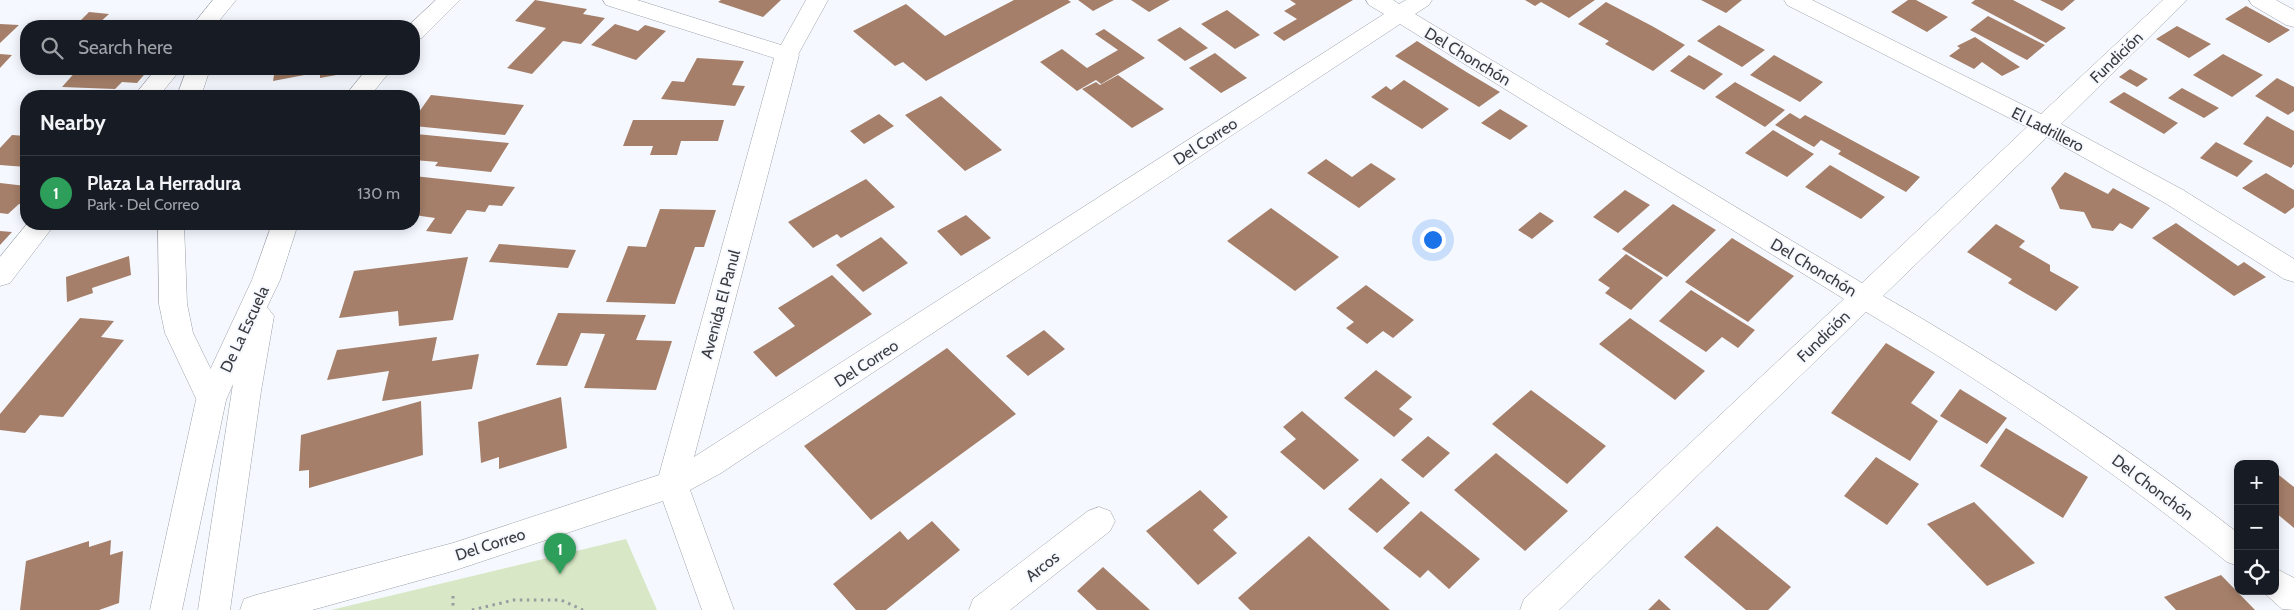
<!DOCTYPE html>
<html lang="en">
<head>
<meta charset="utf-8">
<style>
  :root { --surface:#171b24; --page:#242831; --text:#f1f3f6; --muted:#9ea1a6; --line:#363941; --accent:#1a73e8 }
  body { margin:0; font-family:Cabin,sans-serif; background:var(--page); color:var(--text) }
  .controls { position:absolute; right:15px; bottom:15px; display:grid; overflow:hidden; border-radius:10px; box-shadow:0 2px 12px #0003 }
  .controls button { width:45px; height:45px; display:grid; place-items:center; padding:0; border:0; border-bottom:1px solid var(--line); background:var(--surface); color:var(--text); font:25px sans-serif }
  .you { position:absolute; left:1432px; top:239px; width:18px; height:18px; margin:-12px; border:4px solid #fff; border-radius:50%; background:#1a73e8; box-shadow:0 0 0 8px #1a73e833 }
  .badge { display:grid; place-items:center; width:32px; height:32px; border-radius:50%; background:var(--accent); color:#fff; font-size:16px; font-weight:700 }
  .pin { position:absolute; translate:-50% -41px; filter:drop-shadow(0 1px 2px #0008) }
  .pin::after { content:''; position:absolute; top:26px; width:18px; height:15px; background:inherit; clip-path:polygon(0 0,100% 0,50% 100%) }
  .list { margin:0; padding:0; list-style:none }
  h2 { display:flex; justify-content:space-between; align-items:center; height:65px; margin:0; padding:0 20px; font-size:21px }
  h2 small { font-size:16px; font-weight:400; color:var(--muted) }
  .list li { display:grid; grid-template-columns:32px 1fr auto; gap:15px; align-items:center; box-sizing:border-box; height:75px; padding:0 20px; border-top:1px solid var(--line) }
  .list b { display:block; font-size:19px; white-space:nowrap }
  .list p { margin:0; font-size:16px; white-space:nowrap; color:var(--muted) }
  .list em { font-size:16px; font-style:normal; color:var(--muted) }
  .icon { flex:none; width:28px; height:28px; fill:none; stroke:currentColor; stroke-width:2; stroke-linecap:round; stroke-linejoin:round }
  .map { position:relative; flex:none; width:2294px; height:610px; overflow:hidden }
  .search { position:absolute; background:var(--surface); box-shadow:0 2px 12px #0003; left:20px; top:20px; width:400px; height:55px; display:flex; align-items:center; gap:12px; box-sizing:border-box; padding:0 18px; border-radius:20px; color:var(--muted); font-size:19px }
  .panel { position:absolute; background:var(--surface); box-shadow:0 2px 12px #0003; left:20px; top:90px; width:400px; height:140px; border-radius:20px }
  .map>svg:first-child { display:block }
  .green { fill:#d8e8c6 }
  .building { fill:#a57f69 }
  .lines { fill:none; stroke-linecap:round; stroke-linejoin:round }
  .minor-casing { stroke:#9ca1a9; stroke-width:1 }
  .tertiary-casing { stroke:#9ca1a9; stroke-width:1 }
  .path { stroke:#989b9f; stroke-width:3; stroke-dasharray:2.5 4.5; stroke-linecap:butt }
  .minor { fill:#fff; fill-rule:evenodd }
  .tertiary { fill:#fff; fill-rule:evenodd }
  .labels { text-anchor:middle; stroke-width:4; stroke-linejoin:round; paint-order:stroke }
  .street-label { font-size:16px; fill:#393b3e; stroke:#f5f9ff }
</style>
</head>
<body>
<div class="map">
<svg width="2294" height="610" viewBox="0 0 2294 610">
  <rect width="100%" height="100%" fill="#f5f9ff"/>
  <path class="green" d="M626,539L657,610H331Z"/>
  <path class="building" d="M535,0L587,9L583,14L605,18L581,44L563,41L532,74L507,68L546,28L515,21Z
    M721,0H781L763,17L718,2Z
    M1014,0H1068L1071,2L926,81L903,62L895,66L853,31L906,4L945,36Z
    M1078,0H1114L1093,11Z
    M1131,0H1170L1149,12Z
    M1290,0H1353L1284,41L1273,33L1297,19L1284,11L1296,4Z
    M1525,0H1595L1569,18L1541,2L1535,6Z
    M1701,0H1742L1726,13Z
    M1908,0H1916L1948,17L1927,32L1891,12Z
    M1975,0H2013L2066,28L2046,43L1971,3Z
    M2040,0H2075L2062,11Z
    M1606,2L1652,26L1685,45L1653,71L1605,44L1609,41L1578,24Z
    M2246,6L2290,30L2269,43L2225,19Z
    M1227,10L1260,35L1235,49L1201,24Z
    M89,12L109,14L98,24L78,23Z
    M1988,16L2045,45L2027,60L1970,30Z
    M0,24L19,25L0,43Z
    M615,24L638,31L645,25L666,31L636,60L591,45Z
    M1719,25L1765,50L1742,67L1697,41Z
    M2177,26L2211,44L2189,58L2156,39Z
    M1180,27L1208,48L1185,61L1157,40Z
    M1104,29L1145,58L1101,84L1096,80L1077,91L1040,62L1062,49L1087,68L1118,50L1095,34Z
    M1975,37L2020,67L2002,76L1982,62L1974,69L1949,56L1960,48L1957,46Z
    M1417,41L1468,73L1500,92L1479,107L1395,56Z
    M1215,53L1247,78L1221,93L1189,68Z
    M0,54L12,55L0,68Z
    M2223,54L2263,75L2232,97L2193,75Z
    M1689,55L1723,74L1704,90L1670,71Z
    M1774,55L1823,82L1800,102L1750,75Z
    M697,58L744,61L732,85L745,86L735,106L661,99L672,81L684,82Z
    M78,69H149L137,83L122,82L115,89L62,87Z
    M275,69H347V73L320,78V72L273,81Z
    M2130,69L2148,79L2137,87L2119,77Z
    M1118,75L1164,109L1132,128L1082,89L1096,82L1100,85Z
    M2277,78L2294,87V111L2288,115L2255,96Z
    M1404,80L1449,109L1422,129L1371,97L1386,86L1391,90Z
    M1735,82L1785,110L1765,127L1715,97Z
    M2182,88L2219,108L2204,118L2168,98Z
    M2124,92L2178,123L2164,134L2109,102Z
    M431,95L524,105L505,135L414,126V119Z
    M941,96L1002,150L965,171L905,115Z
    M1500,109L1528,126L1510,140L1481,123Z
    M1790,113L1800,119L1805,115L1920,177L1906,192L1838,154L1841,151L1821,140L1814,147L1775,125Z
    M879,114L894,126L864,144L850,131Z
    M2267,116L2294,131V164L2291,168L2243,144Z
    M633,120H724L718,141H681L677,155H650L653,146H623Z
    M1773,130L1814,154L1787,177L1745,153Z
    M416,134L509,143L491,172L435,166L438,162L414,160V137Z
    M12,135L26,136V167L0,165V148Z
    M2216,142L2253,161L2237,177L2200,158Z
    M1326,159L1352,177L1371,163L1396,179L1359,208L1307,173Z
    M1830,165L1885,197L1861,219L1805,187Z
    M2065,172L2108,194L2113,188L2150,208L2132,229L2120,223L2113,231L2092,228L2084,212L2060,209L2051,188Z
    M2266,173L2294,190V207L2285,214L2242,188Z
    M414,176L515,187L502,206L489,205L485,212L467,210L451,234L426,231L435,218L414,215V204L417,200L414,199Z
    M866,179L895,207L841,238L837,234L813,248L788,222Z
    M0,183L26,186V204H19L8,214L0,213Z
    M1625,190L1650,205L1618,233L1593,217Z
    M1673,204L1716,230L1667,277L1622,249Z
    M1271,208L1339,257L1295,291L1227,241Z
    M660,209L716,210L704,247H695L675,304L606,302L628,246L646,247Z
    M1540,212L1554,221L1532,239L1518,230Z
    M966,215L991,238L961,256L937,231Z
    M2176,223L2238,266L2244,262L2266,277L2234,296L2152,238Z
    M1996,224L2025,241L2019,247L2050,265V271L2079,287L2056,311L2008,283L2012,279L1967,252Z
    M0,231L12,232L0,245Z
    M881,237L908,263L863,292L836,265Z
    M1732,238L1794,276L1748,322L1685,282Z
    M499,244L576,250L568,268L489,262Z
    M1626,254L1663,278L1631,310L1605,293L1610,288L1598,280Z
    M129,256L131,275L92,288L93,293L67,302L66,277Z
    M468,257L453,320L399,326L398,311L339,318L354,271Z
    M832,275L872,314L776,377L753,352L795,326L778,308Z
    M1366,285L1414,320L1393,338L1383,331L1367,344L1346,328L1354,322L1336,308Z
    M1691,290L1755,330L1738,348L1722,337L1706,352L1659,321Z
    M558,313L646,315L636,340L672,341L656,390L584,388L605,334L581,333L567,366L536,365Z
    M80,318L114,321L101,337L124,340L63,417L40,415L25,433L0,430V414Z
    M1630,318L1705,371L1675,400L1599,344Z
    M1044,330L1065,349L1028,376L1006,356Z
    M437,337L432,361L479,354L472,389L382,401L389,371L327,380L337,350Z
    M1886,343L1935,372L1911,403L1938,421L1910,461L1831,413Z
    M947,348L1016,414L871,520L804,446Z
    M1376,370L1412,397L1399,409L1413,419L1394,437L1344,398Z
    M1960,389L2007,418L1987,444L1940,416Z
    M1531,390L1606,446L1567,484L1492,424Z
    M561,397L567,448L499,469V457L481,463L478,422Z
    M421,401L423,455L309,488V470L299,471L301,435Z
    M1302,411L1359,460L1324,490L1280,452L1296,439L1283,427Z
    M2006,428L2088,477L2063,518L1980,466Z
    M1428,436L1450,453L1423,478L1401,460Z
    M1496,453L1568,511L1525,551L1454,490Z
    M1876,457L1919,484L1887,525L1844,496Z
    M2275,472L2294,487V528L2275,512Z
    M1381,478L1410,503L1377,533L1348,509Z
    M1200,490L1228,517L1213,530L1237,553L1198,585L1146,531Z
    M1974,502L2035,563L1987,586L1927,524Z
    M1421,511L1480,559L1449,589L1428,570L1420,578L1383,548Z
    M932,521L960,550L886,610H856L833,584L900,531L908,540Z
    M1717,526L1791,587L1768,610H1746L1684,557Z
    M1309,536L1390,610H1250L1238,598Z
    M111,540L110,555L123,551L119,603L99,610H20L26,561L89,541V547Z
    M1103,567L1150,610H1097L1077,591Z
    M2221,575L2255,610H2176L2164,597Z
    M1659,599L1671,610H1648Z"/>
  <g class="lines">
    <g class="minor-casing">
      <path id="minor" d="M213,0H236L215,26H192Z
        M1366,0H1393L1399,4L1406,0H1432L1429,5L1415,14L1862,283L2027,127L1787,5L1784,0H1812L2041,114L2163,0H2187L2061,124L2183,190L2294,259V282L2284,279L2165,203L2047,137L1883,296C2007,367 2125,445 2238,533V566L2227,562C2112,470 1993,387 1866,312L1559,610H1520L1524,599L1844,299L1400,24L721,473L690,490L734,610H702L663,501L453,571L312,610H240L244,599L256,595L453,543L659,475L775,55L779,50L787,48L795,50L799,55L694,457L1384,14L1369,5Z
        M156,69H181L159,96H134Z
        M187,69H210L201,96H177Z
        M27,224H55L10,283L0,286V257Z
        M158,224H184L187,304L193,333L226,400L221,409L211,412L201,409L165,333L159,304Z
        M1099,507L1110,511L1115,521L1110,531L1010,610H969L973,599L1088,511Z
        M2275,568L2294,578V610L2282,609L2262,591H2275Z"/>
    </g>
    <g class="tertiary-casing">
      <path id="tertiary" d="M436,0H460L422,38L414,40V26H408Z
        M603,0H637L781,45L806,0H828L795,60L787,62L606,5Z
        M2249,0H2276L2294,10V27L2286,25L2252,5Z
        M367,69H392L370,96H345Z
        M272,224H298L280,280L267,307L274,316L261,391L230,610H198L233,384L226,400L182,610H150L196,400L252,280Z"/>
    </g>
    <path class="path" d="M453,596V610
      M472,610L514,600H561L583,610"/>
    <use href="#minor" class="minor"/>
    <use href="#tertiary" class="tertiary"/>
  </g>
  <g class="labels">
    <g class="street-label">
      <text transform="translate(1468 56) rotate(31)" y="6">Del Chonchón</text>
      <text transform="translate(2116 57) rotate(-44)" y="6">Fundición</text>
      <text transform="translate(2048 129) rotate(27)" y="6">El Ladrillero</text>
      <text transform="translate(1205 141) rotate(-33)" y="6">Del Correo</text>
      <text transform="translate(1814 267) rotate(31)" y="6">Del Chonchón</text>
      <text transform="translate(720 304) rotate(-75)" y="6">Avenida El Panul</text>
      <text transform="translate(244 329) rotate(-65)" y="6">De La Escuela</text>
      <text transform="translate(1823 336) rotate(-44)" y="6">Fundición</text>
      <text transform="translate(866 363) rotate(-33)" y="6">Del Correo</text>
      <text transform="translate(2153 487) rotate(37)" y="6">Del Chonchón</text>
      <text transform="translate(490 544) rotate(-18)" y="6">Del Correo</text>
      <text transform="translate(1042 566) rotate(-38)" y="6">Arcos</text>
    </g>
  </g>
</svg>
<div class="controls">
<button>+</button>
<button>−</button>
<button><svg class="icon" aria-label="locate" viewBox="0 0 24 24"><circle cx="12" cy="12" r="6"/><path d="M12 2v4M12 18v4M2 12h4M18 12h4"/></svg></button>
</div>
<div class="you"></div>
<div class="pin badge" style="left:560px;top:574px;background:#2e9e5b">1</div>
<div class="search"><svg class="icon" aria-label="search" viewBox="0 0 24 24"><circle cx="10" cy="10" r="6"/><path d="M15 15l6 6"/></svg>Search here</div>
<section class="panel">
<h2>Nearby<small></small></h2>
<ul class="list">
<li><span class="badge" style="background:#2e9e5b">1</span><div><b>Plaza La Herradura</b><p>Park · Del Correo</p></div><em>130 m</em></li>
</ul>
</section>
</div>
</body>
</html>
